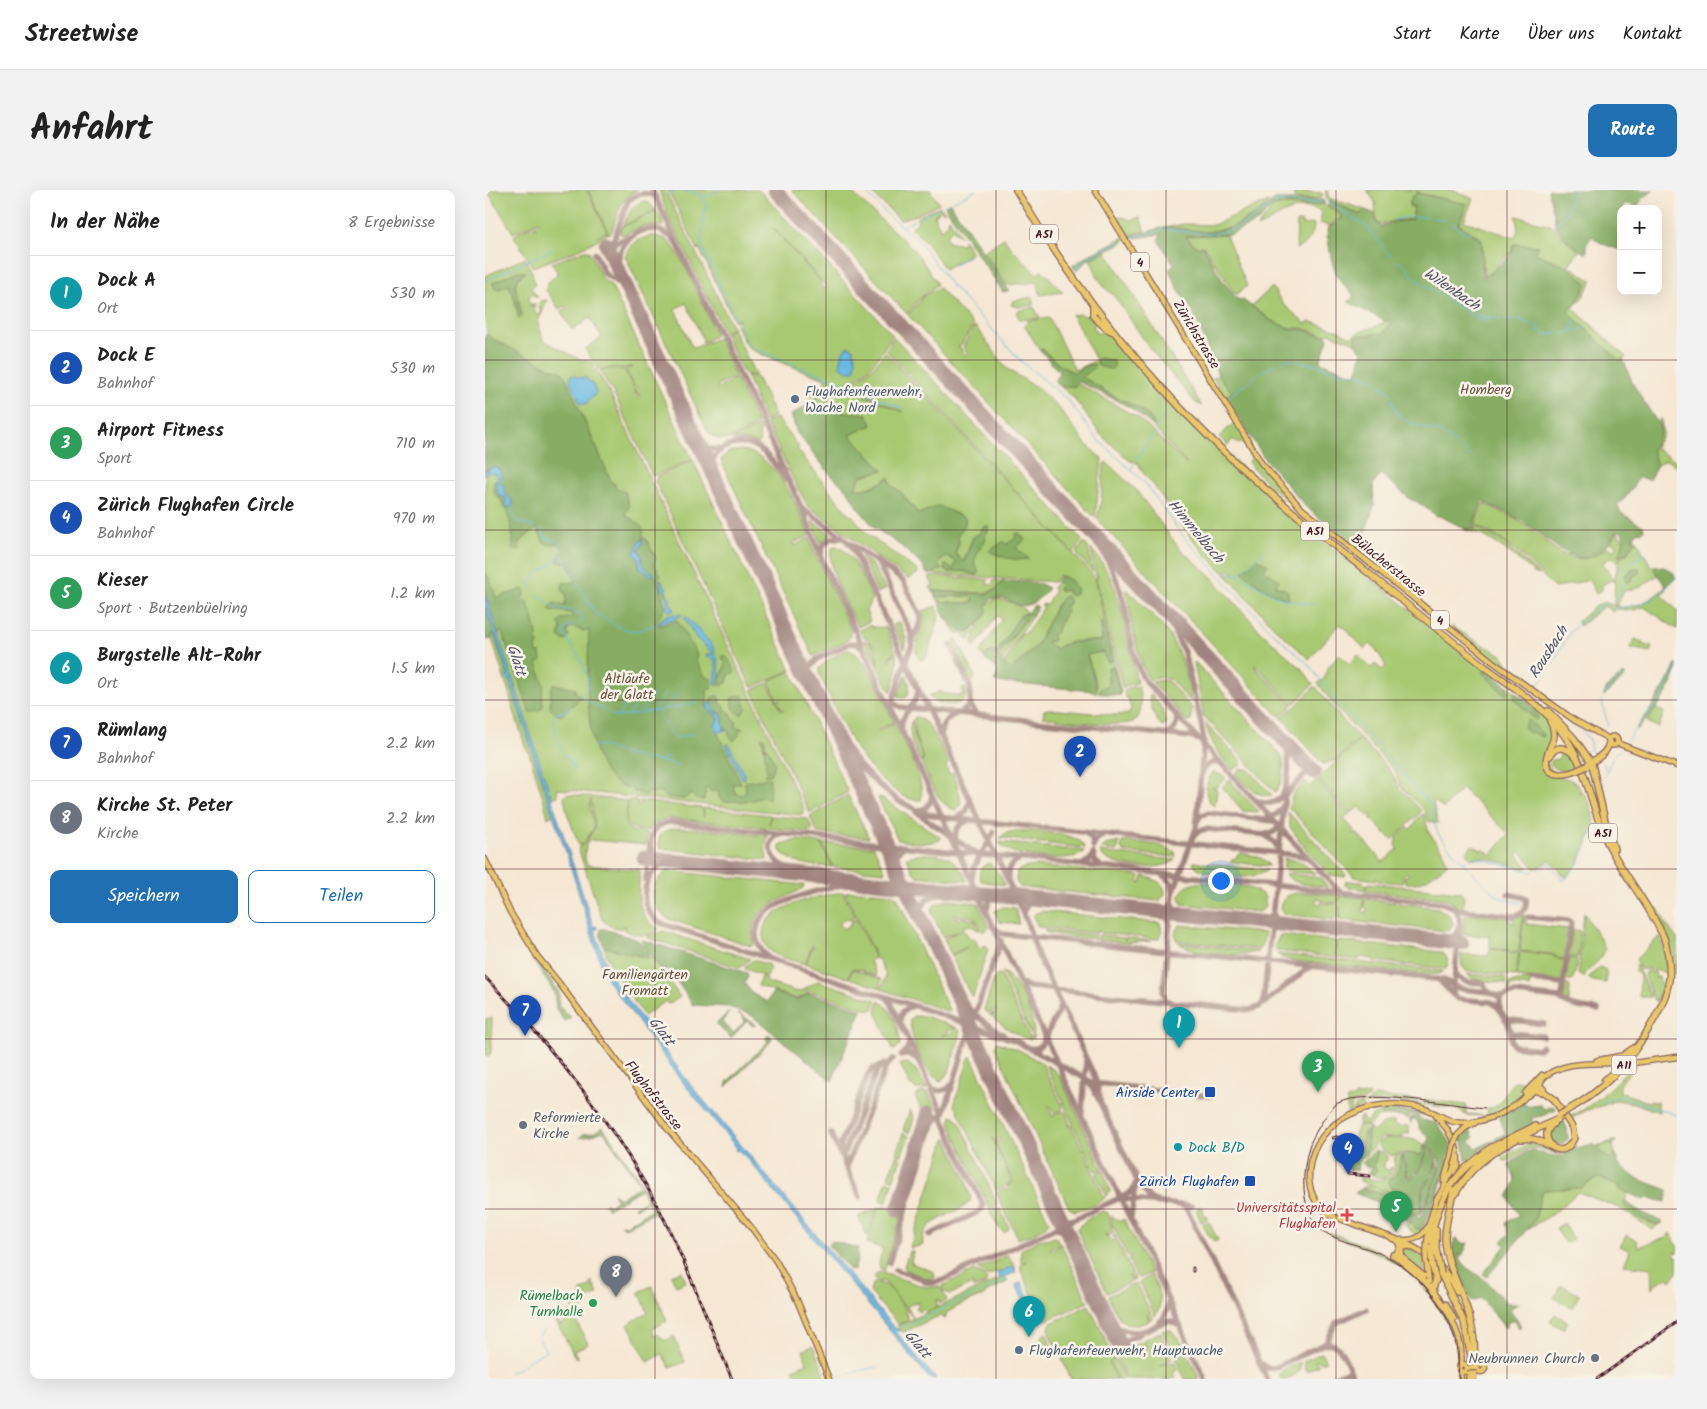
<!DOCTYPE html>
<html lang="de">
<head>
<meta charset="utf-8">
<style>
  :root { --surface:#fff; --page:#f2f2f2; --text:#222; --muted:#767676; --line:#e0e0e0; --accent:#1f6fb2 }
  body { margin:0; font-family:Kalam,sans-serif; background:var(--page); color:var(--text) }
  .controls { position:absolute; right:15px; top:15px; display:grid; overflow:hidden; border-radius:10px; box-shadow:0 5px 20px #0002 }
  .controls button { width:45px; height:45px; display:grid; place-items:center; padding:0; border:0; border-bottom:1px solid var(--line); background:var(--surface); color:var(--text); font:25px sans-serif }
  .you { position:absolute; left:735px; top:690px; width:18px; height:18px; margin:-12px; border:4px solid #fff; border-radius:50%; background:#1a73e8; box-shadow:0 0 0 8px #1a73e833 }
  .badge { display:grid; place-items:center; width:32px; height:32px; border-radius:50%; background:var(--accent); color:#fff; font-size:16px; font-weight:700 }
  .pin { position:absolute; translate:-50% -41px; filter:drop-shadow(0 1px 2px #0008) }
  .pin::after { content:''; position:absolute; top:26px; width:18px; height:15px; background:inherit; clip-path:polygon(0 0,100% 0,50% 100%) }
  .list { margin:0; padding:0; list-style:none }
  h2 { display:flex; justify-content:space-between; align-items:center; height:65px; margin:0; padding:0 20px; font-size:21px }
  h2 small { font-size:16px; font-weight:400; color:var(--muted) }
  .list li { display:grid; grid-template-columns:32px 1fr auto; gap:15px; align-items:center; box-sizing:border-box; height:75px; padding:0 20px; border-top:1px solid var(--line) }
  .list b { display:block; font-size:19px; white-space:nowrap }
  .list p { margin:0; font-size:16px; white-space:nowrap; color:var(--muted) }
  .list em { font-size:16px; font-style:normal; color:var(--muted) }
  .actions { display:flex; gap:10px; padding:15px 20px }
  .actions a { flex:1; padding:11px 0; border:1px solid var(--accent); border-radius:10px; text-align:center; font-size:18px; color:var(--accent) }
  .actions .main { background:var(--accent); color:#fff }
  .map { position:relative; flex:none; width:1192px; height:1189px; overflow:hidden; border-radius:10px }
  header { display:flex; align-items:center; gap:30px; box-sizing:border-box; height:70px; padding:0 25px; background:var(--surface); border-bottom:1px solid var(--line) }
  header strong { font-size:24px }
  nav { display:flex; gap:28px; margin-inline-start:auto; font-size:18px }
  .intro { display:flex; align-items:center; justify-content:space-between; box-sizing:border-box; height:120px; padding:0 30px }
  h1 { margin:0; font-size:35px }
  .button { padding:12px 22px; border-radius:10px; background:var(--accent); color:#fff; font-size:18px; font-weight:700 }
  main { display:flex; gap:30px; padding:0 30px }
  aside { flex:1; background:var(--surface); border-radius:10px; box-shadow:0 5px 20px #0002 }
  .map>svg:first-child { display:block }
  .green { fill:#a8c972; stroke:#79744e; fill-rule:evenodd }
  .forest { fill:#86ad64; stroke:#686648 }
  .water { fill:#69b9e4; stroke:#5a6c88 }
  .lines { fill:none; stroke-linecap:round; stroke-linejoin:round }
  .stream { stroke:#69b9e4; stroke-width:1 }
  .taxiway { stroke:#a0837f; stroke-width:5.5 }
  .runway { stroke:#a0837f; stroke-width:15 }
  .major-casing { stroke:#866566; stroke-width:7 }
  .highway-casing { stroke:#866566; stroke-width:8 }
  .major { stroke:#eac769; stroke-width:4.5 }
  .highway { stroke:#eac769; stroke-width:5.5 }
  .tram { stroke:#4a1f2b; stroke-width:1 }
  .rail-casing { stroke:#4a1f2b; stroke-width:3 }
  .rail { stroke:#f7f3e8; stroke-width:1; stroke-dasharray:4; stroke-linecap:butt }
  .major-bridge-casing { stroke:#866566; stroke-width:7; stroke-linecap:butt }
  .highway-bridge-casing { stroke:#866566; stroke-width:8; stroke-linecap:butt }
  .major-bridge { stroke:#eac769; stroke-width:4.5 }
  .highway-bridge { stroke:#eac769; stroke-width:5.5 }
  .grid { fill:none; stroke:#4a1f2b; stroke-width:1; stroke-opacity:0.55 }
  .service-dot { fill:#5c6f8a; stroke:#f7f3e8; stroke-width:2 }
  .transit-dot { fill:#1a4fb4; stroke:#f7f3e8; stroke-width:2 }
  .worship-dot { fill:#6b7280; stroke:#f7f3e8; stroke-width:2 }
  .culture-dot { fill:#0f9aa8; stroke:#f7f3e8; stroke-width:2 }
  .health-dot { fill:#e0444e; stroke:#f7f3e8; stroke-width:2 }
  .leisure-dot { fill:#2e9e5b; stroke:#f7f3e8; stroke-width:2 }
  .labels { text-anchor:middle; stroke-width:5; stroke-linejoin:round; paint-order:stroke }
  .shield { fill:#f7f3e8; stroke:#7e5f64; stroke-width:1 }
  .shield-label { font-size:12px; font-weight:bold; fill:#4a1f2b }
  .street-label { font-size:14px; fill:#4a1f2b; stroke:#f7f3e8 }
  .park-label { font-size:14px; fill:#665240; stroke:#f7f3e8 }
  .service-label { font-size:14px; fill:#4e5e75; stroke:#f7f3e8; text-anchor:start }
  .transit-label { font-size:14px; fill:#164399; stroke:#f7f3e8; text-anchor:end }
  .worship-label { font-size:14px; fill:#5b616d; stroke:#f7f3e8; text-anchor:start }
  .culture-label { font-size:14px; fill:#0d838f; stroke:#f7f3e8; text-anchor:start }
  .health-label { font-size:14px; fill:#be3a42; stroke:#f7f3e8; text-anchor:end }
  .leisure-label { font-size:14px; fill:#27864d; stroke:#f7f3e8; text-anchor:end }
  .water-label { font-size:15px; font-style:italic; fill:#55556c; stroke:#f7f3e8 }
</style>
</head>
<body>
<header>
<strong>Streetwise</strong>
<nav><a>Start</a><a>Karte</a><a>Über uns</a><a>Kontakt</a></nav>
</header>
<div class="intro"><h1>Anfahrt</h1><a class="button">Route</a></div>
<main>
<aside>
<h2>In der Nähe<small>8 Ergebnisse</small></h2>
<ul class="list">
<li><span class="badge" style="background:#0f9aa8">1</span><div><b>Dock A</b><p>Ort</p></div><em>530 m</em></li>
<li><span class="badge" style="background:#1a4fb4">2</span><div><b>Dock E</b><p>Bahnhof</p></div><em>530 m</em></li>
<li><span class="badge" style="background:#2e9e5b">3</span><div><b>Airport Fitness</b><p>Sport</p></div><em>710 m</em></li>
<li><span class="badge" style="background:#1a4fb4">4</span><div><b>Zürich Flughafen Circle</b><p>Bahnhof</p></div><em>970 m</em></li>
<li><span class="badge" style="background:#2e9e5b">5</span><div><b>Kieser</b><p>Sport · Butzenbüelring</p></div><em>1.2 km</em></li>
<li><span class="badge" style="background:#0f9aa8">6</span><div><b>Burgstelle Alt-Rohr</b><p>Ort</p></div><em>1.5 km</em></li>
<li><span class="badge" style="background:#1a4fb4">7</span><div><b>Rümlang</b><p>Bahnhof</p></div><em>2.2 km</em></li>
<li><span class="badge" style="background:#6b7280">8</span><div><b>Kirche St. Peter</b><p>Kirche</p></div><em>2.2 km</em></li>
</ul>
<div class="actions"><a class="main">Speichern</a><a>Teilen</a></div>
</aside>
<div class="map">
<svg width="1192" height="1189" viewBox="0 0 1192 1189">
  <rect width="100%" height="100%" fill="#f7f3e8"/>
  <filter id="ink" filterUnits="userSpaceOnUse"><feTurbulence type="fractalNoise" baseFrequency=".02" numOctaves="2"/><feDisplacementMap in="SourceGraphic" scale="10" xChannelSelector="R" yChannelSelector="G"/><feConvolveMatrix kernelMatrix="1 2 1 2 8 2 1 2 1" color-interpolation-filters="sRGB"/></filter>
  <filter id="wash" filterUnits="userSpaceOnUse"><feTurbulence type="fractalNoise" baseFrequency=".0096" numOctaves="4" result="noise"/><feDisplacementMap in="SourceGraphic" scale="20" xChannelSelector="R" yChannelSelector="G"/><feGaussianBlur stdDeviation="1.12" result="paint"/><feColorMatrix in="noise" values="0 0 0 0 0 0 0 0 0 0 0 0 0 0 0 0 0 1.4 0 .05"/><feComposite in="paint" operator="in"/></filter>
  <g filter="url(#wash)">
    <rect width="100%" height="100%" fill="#f5e7d3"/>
    <path class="green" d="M2,0H102L122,41L112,46L122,42L123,44L91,61L48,77L29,46L31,44L47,36L51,38L50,35L55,33L54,31L28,43Z
      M103,0H153C134,8 133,25 126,43L124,44Z
      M174,0H180L248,138L239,142L182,23Z
      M183,0H274L408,145C400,156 394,168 385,177C371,191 350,198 332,206L330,205L325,208L323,205L325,200L329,198L337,200L341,189L300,174L269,161L261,155L251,135L254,131L253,128L250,132L214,58L213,60ZM287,37L342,97L339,99L337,98L335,91Z
      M307,0H365C384,20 405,37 425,56C436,66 443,81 452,93L451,95L433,110L422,124Z
      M384,0H445L454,14L431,25L415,30Z
      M841,0H842L844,8L880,20L876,25L841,9Z
      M882,0H932V3L927,7L924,16L929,18L927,29L908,31L895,35L891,31L890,12Z
      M933,0H968L988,9L979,31L1030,48L1033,40L1031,26L1068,36L1081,50L1094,61L1083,76H1080L1050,63L1052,56L1028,54L1026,63L1018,69L1008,81L999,86L997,49L974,34L982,14L933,3Z
      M809,1L837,3L838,5C832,12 818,8 809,8Z
      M158,11L163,12L171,20L138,36L147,18Z
      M784,12L774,22L746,38L722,42L678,38L699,34L729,35L766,18Z
      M838,14L852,22L857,28L850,31L845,36L835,33L837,22C816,9 791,28 772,38C776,30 786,24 788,16L800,15L820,16Z
      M453,17H456L460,22L455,20L449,26L456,40L463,34L464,28L476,46L467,40L461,46L464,53L478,54V49L487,63L460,79L439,50L426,38L433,32L432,27Z
      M171,21L177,30L178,36H160L138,45L135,44L137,37Z
      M636,26L645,30L655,27L660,41L641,46L630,28Z
      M812,32H817V35L829,34C828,48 823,53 811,59Z
      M738,44L741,45L762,96L752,104L749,103L719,56L711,57L701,46Z
      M167,46C172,46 177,47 182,50C197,62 222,125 231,145L219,152L217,151L218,149L201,113L190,119L205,153L209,158L233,148L251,187L232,195L234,198L251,188L273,234C256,243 236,260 222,240L140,66C145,54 154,48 167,46Z
      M519,48L528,60L552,84L557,80L578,102L555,105L553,92L522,95L499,61Z
      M100,60L105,62L118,89L126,95L207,269L172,285H167L128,202L115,181L126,178L139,179L153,207L156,205L152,203L150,199L151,196H148L141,180L142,178H147L144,176V178L114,179L100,159L117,147L105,128L87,140L77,123V121L82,118L80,116L74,119L61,100L62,93L71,86L72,82L67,73Z
      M621,61L717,216L711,213L666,160L630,107L620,98L614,89L605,69Z
      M40,68L47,82L50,94L46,98L53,107L51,108L50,105L44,106V114H50V116H45L49,118L51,125L56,124L54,116L55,111L62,110L53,132L58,150L94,169L106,171L124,201L319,619L317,625L72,599L73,606L67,608L65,602H62L45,551L68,625L63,628L59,611L44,563L40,556L7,449L6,446L9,445L38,531L0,411V146L2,144L0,129V86ZM40,82L34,87L30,95L37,126L34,129L28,104L24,95Z
      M1085,76L1107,91L1097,108L1088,118L1141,167L1134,171L1083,122L1095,107L1102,93L1083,78Z
      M453,97L488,135L477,154L473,156L475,157L480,165L482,163L478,157L488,138L491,137L522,179L551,197L573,217L601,254L617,269L610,328L423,125L438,107Z
      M787,97L798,114L821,134L824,131L852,140L866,147C877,139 891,138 902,130L906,132L900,143L872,146L870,153L844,143L839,145L817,138H804L787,131L767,116Z
      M547,107L549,115L534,117L526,115L528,111Z
      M549,117L555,128L535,130L532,124L533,121Z
      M611,121L616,129L608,136L612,144L621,140L626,143L683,206L807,326L954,443L979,465L984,467L999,478L998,484L1020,505L1023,502L1022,495L1029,501L1030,510L1051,530L1053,528L1047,515C1071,537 1069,537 1060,568L1069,585C1081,589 1089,588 1095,599L1094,603L1096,601C1105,609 1107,622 1110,634L1092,675L1081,688L1065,670L1050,679L1036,662L1032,664L1043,678L1040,679C1026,676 998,664 986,668L981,663L987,655L996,660L998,658L1006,665L1024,644L977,598L958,619L950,611L948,613L953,633L943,631L940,621L916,597L910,581L850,516L833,493L839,489L842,479L854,464L864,474L873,465L886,478L890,474L897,480L901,476L889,456L885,454L880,459L855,434L824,469L789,437L740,384L749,383L745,380L738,382C711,357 691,327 670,297C664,289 656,282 652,272L645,271L616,245L588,207L576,197L590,196L592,193L655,229L701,274H702L669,238C670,222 638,211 627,205C616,200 606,191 595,186L598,184L601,185L610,176L608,174L597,177L590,183C576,179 567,168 557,158L555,160L540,137L542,131L564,128L590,180L611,170L587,125L594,124L607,128Z
      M246,140L249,141L271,186L259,184L240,144Z
      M409,147L597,350L588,363L401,160Z
      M400,162L610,387L636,502L635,506L609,503L612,497L602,464L618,462L622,472L627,471L618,432H616L617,451C602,450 584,450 570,459L568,456H564L562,453L563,451L566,452L569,450L567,445L572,442L573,436L582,421L579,416L584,414L583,409L580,405L570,417L552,455L526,480L519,473L537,443L540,444L559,417L556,415L558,414L561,415L570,400L567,398L572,392L577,394L573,398L575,401L582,400V403L585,406L590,404L592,399L586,390L574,385L570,392L449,384L452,380H457L453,374L456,369L464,367L471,372L468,380L460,374L459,379L464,382L478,381L492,385L494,383L489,372L494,359L501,350L500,346L503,341V336L498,337L494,344L488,347L478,372L470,364L474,353L473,344L480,335V328L454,316L433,324L416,302L406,295L404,287C395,293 381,302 370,298L376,286L398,280L364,245L387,235L382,225L356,222L360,215L349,212L338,225L333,222L327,210L357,196L418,222L362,196C377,186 390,178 400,162ZM628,476L635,503L615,502V499L623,496V478Z
      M261,185L273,189L290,226L280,231Z
      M733,185L747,202L740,207L728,188Z
      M292,228L314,257L312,259L365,326L367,325L382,344L433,381L432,384L423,389L323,316L313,299L281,232Z
      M1176,228L1178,244L1170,258L1192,272V277L1181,270L1172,275L1171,274L1167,260C1171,249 1178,243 1174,230Z
      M750,232L754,243L756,241L775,273L810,313L808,315L787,298L764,274L763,271L767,269L758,252L754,254L748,249L743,255L734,247Z
      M274,236L275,239L274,254L260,250H246Z
      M256,260C290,263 314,318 324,346L308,353L309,356L324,348L330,364L366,440L364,448L361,451L328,466L237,273L236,269L244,262Z
      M208,270L306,480L268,497H266L170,291L172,287Z
      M621,272L651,300L694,358L726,386L777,443L818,480L828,494L808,515L771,475L769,476L807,516L806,517L794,526L612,329L616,312L619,274Z
      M999,313C1012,321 1027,326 1040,335C1070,355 1086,386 1123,357L1128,360L1132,356L1126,352L1131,343L1134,344L1136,348L1139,349L1138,357L1133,365L1135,367L1132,372L1125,367L1117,374L1129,389V391L1125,390L1116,396L1118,399L1111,404L1104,390L1069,398C1048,374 1021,349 992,336L991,330Z
      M327,331L346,344L335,353Z
      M994,338L1018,352L1055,385L1047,383V381C1033,369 1017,356 1001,347C994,342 986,343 978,339L986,340Z
      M1149,346L1166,376H1173L1169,378L1173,385L1156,397L1139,401L1132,416L1129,415C1130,397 1128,380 1138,364H1142L1149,352L1148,348ZM1148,378L1154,379V383L1149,384L1146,391L1142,392L1140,388Z
      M599,352L603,357L608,382L591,363Z
      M349,356C367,357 380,394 387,408L381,421L385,431L373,437C366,422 336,370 349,356Z
      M606,359C637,391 643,450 652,493L643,495L638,499L611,388L614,386H611Z
      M376,365L388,376L400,399L393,403Z
      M453,386L503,390L502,394L507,395L509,390L518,391L511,399L502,403L449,401L451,407L484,406L488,409V412L475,413L453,411L445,397L448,396L444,387Z
      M1181,396L1180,401L1176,405L1192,420V439L1159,417L1148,420L1129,419L1128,422L1119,416L1095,436L1092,432C1099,427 1109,415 1117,413C1123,411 1127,416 1132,417C1152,418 1168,410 1181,396Z
      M642,399C655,413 671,427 682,442C696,462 704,488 706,512L685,489L676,487L665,490C651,472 646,423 641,400Z
      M511,409C521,410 535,415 542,422L535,426L511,463L505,461L499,467L495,462L517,429L512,426L490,457L487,452L491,445L488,444L484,450L476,443L473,445L458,424L476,442L484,441L488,439L492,441L494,439L492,437L502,421L501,415Z
      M451,416L454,422L452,423L454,424L453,432L441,468L435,470C423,456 443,437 438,421Z
      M545,424L548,425L517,471L513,467Z
      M415,432L421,449L420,459L408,435Z
      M385,435L389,437L387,439L390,437L401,438L411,463L405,465L404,471L406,470V466L411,464C415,477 410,489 406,502L392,477C394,468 392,459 386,452C381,446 380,451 375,440Z
      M967,436L989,450L1017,465L1030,486L1002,466L967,437Z
      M471,448L490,486L488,492H486L468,452Z
      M1149,449L1159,452L1156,454L1167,457L1165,462L1145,458Z
      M379,450L386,453L392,468L391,474Z
      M362,460C381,460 401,517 409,532L393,539L394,541L409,533C418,552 441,590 436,610C426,611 419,607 411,601C370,573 354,526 334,483V478L346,468Z
      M710,472L797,566C800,578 798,593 790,602L719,526L709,473Z
      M306,481L363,602L326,622H324L267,500L283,493L296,520H299L296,518L293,513L295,510H292L284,491Z
      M421,485L424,494V501L422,507L416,508L413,506Z
      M677,490L683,491L707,518L706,531L703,532L667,492Z
      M653,496C655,505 659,522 651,530C641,540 574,529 558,527L559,520L563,519L629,525L644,524L646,519L643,508L640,507L639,502L643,498Z
      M829,497H831L860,533L875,548L851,570L838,574L796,527L811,516Z
      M480,498C487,519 453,518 444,506L455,501L456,503L477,506V499Z
      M666,504C673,513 680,521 682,533L677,536C669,529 666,517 664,506Z
      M1171,519L1179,522L1174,537L1163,533V530Z
      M431,527C446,530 457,560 463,573L461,576L464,585L468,583C472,594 476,604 475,615L471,620C454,618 443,587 437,573L439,568L431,549L429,528Z
      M427,530L430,547L438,568L436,572C430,559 421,543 427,530Z
      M721,533L756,571V575L747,580C736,567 723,550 721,533Z
      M874,550H877L907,583L914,598L937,621L907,650L885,628L887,626L886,624L883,626L874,617L865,624L861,619L862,617L860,618L846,604L847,601L845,602L833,589Z
      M1079,559L1089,567L1093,576C1083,580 1074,585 1066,574V570L1073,569Z
      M756,579H762L765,581L787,605C773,609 759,593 750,583Z
      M728,582L732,583L741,588L732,597H727L732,600L730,616C717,609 720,592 728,582Z
      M744,590L774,622L758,621L737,597Z
      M832,590L864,625L859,629L869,640L867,642L868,644L871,642L898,672L913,659L910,653L912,647L923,637L925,639C931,635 931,627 939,624L944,643L958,662L962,674C948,684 938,696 920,693V687L924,684L922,682L919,685L917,693L893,691L891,688V690L869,687L804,618L808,604L820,591L825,596Z
      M82,604L142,611L141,636L147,641L162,643L161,655L106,650L101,654L100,668L102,675L155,680C153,703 150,726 174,739C162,749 150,745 139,740V735L136,739L123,735L117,729L93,658L100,653L110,638L106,609L105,615L109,638L99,653L94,655L82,623L79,607Z
      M363,605L384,648L334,643L332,642L325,626Z
      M395,607L455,647V650C441,655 427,653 413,650L393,608Z
      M144,610L153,611L152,616H155V611L218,618V627L219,618L285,625L284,634L286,626H288L323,629L328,640L325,642L183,628L174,631L163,641C135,638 140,634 144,610Z
      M803,622L861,685L860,687L845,685L823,662L805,637Z
      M193,638L212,639L283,646L280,657L282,670L175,658C170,644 180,639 193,638Z
      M547,641C561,643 595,643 600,658L515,648C522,639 536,641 547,641Z
      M312,650L336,653L347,677C327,675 310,676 295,661V655L296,654Z
      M514,652L600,661C591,674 532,667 519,658C516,656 516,655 514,652Z
      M634,652L633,658L631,661L616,659L620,655Z
      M637,652C654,652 675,653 690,662L691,667L639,662L636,659Z
      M337,653L389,657L400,682L348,677Z
      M615,662L690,670C678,682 622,679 615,662Z
      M756,663C766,665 779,666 784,676L745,672Z
      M438,664C462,664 472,668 482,691L432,686L428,682L421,667Z
      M799,668L816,672L831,684L808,682L799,679Z
      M709,672L781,680H782C771,692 716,688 708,673Z
      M505,673L514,684L520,695L496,691C492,682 496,675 505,673Z
      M552,676L650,685L655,686L653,692L656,693L658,686C668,689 680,691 680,704L674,711L535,697L531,691L532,681L540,677Z
      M182,681L319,695L318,698C295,712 260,718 269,754L266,756L184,729C164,718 163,694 182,681Z
      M800,683L835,688L843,697C830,695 807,696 800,683Z
      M861,691L878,692L881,695L880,700L860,696Z
      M712,693C730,692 767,693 780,707V717L775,722L697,714C691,702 701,695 712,693Z
      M884,693L975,702L979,707L978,718C972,718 967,712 961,709L881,701L882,695Z
      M377,701L408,704L412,707L465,822L396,799L401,786L394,769L392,770L360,702Z
      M358,702L370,727L365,730L359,729L355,732V735L359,738L364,737L366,731L371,729L390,768L385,771L392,786L379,782L377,779L376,780L367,778L363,788L321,774L327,757H330L327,755L320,774C311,771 299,769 290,764C284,761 278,753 278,745C276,716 337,705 358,702Z
      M828,703L857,706L850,713L836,711L835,709L832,708L831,712L833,714H835L836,713L851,714L858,706L879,708L878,722L881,723L882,718L879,717L880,709L953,718L965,726L968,734L963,741L855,730V716L854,730L798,724C795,720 794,717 797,712C802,701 817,703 828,703Z
      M463,710L493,713L504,738L498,742L491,729L484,726L483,727L474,726V725L472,726V724H469V727H473L474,730L476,728L490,730L495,741L485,735L478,737L482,745L487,749H490L494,758L501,755L503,759L488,807L486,806L466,765L478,760L482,757L466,764L459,749L476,740L458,747L446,721L450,714Z
      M518,717L530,718L534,734L514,732L510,721Z
      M1173,718L1179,729L1178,730L1192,749V785H1190L1186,754L1170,720Z
      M557,721L675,733L677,742L673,749L616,743L614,740L612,743L553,737L548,726L551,723Z
      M1099,723L1116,750L1120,760L1116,768L1100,784V786L1097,787L1093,784Z
      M990,724L1024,728L1027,734L1029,733L1028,728L1038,725L1034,761L1028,763L1023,760L1005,758V747L978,744L980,726Z
      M1039,724L1041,726V734L1084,739L1080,768L1075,769L1067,764L1035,761Z
      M695,735L779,743L780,746L775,759L692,751C689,745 690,739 695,735Z
      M1088,739L1095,741L1093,767H1083Z
      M560,740L611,745L612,749L586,747L560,742Z
      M178,741L265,769L255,778L161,747Z
      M614,745L639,748L640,751L641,748L667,751L643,753L613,750Z
      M795,745L851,751L850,765L853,751L956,762C963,766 964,772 961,779L889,771L888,769L875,767L874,770L792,761L790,755Z
      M1175,746L1181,767V783L1166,779H1155L1151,769Z
      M694,753L773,761V762C757,767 707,764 694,753Z
      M119,757L168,769L195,807L186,813L183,814L181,811L159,826L127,779Z
      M1005,759L1022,761L1027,764L1034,762L1031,786L981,781L977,776L976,764L1003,766Z
      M1035,762L1067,765L1076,770H1080L1077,790L1075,791L1032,787Z
      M792,764L958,781V782L954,784H937L810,771L798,768Z
      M1083,768L1092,769L1091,779L1087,791H1082L1080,789Z
      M268,770L284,775L283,778L285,779L282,787L260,779V777Z
      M1151,774L1165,806L1166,807H1154L1155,786L1150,781Z
      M1115,777L1121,780V793L1108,791L1103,788Z
      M368,779L396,789L395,798L364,788Z
      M1164,781L1170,782L1171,789L1172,787H1174L1177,799L1172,812H1170L1173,803L1169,811L1159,786L1160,782Z
      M517,782C532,787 553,833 548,849Z
      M513,784H515L546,850C531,846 517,835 506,826L510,824L504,825L512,821V819L503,823L499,820L509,789Z
      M982,784L1019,787L1021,789V795L1019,793L988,789Z
      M276,786L282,789L281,792L312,802L317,800L325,803L312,809L273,796Z
      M1038,790L1045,791V797L1026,795L1025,801H1023L1024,793Z
      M333,791L391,810L388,819L384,820L319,799Z
      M1079,794L1085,796L1084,811L1077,810Z
      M393,811C408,817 415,840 415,855L409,861L391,822Z
      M433,826H440L470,837L457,845V846L465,843L471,837L475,841V846L463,884L456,891C439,885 425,847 425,829L428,826Z
      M7,828L6,862L4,866L0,865L1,829Z
      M512,852L534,860L557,873L578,917L577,920L569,923L565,916H563L568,927L570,924L580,921L585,934L583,936L586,935L620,1008L610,1015L590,1021L584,1018L510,857Z
      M486,866L564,1032C556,1042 543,1046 532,1049L531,1044L511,1003L519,998L522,1000L525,999L524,997H521L528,992L510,952L512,950L513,952L516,949L514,948L509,951L507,948L527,992L511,1000L472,919L469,915L484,868Z
      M423,873L431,880L442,899H431L425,895L415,874Z
      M561,875L569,880L574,885L617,979L612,981L609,980Z
      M1146,876H1151L1135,893V902L1163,912L1164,911L1172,912L1174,922L1149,913L1132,910L1114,917L1102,920L1087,928L1084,927C1109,916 1128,896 1146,876Z
      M1031,891L1038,892L1042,896L1040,902L1026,916L1005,926L981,925L970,918L947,916V915H942L938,913L940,910L981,915V924L1002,926L1003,918C1021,918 1018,897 1031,891Z
      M436,902H443L451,919L449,924L437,921L430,906Z
      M885,905L883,909L868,913L866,917L867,921L862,923V909L870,907V906Z
      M889,906L932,910L936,914L940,916L906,911L876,914L877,917H880L869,920L871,915L884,912Z
      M425,919L429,928L424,943L418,940Z
      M902,919L933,922L900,920L885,935L880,938L876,953L860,970L858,980V968L868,953L873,935H882L873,934L875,927L877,926L878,930L882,932L887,926Z
      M439,924L442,925L439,933L442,935L445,926L448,927L418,1018H415L418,1009L415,1008L412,1017L409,1015Z
      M467,926H470L475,933L512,1013L511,1016L505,1019L470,945L465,933Z
      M910,931L908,934L917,937L920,935L924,937V945L923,943L915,946L918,948H897L881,965L884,937L888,942L896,935Z
      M418,943L424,946L416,966L411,964Z
      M462,948L481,990L486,1010C472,1027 433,1029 438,1055L426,1058L425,1057L460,950Z
      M903,948L926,949L940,954L936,965L915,963L907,966L897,960L893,955L896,951Z
      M1043,953C1061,954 1074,974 1090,954L1091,957C1068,973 1067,956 1046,958C1036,960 1029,972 1019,971L1018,968C1025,960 1036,961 1043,953Z
      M1124,953L1128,956L1130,963L1125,970L1113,960L1117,955Z
      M893,961C898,961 901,965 903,969L899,973V978L903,980L907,977L905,984C897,991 889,986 881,981L889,984L892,980L888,976Z
      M912,964L917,965L914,982L905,995L911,1002L908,1004L875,991V987C885,989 905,994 909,980C910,974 908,970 912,964Z
      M411,966L416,969L408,990L403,987Z
      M963,972L960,985L940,1039L931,1046L919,1034L926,1033L931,1039L938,1040L940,1037Z
      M618,980L625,1001L622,1006L611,984Z
      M1118,987L1119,991L1135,996L1134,999L1143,1003L1139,1016L1142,1019L1168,1034H1174L1168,1040L1134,1018L1093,1002L1068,1024L1041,1040L1050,1030L1055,1006L1059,1000L1097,998L1102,993Z
      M402,990L408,993L401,1013L395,1010Z
      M881,996C892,996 908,1002 914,1012L902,1005L877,998Z
      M399,1015L418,1022L399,1081C390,1077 396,1066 398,1059L382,1053L393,1017L399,1018Z
      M712,1017H718L719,1026H722V1030L716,1032L712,1022Z
      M511,1018L515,1019L524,1037L523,1040L519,1043L514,1038L505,1022Z
      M390,1019L391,1020L382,1046L373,1027Z
      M619,1021L623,1023L627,1038L625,1039L627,1040L629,1043L625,1045L622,1044L623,1046L619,1044L629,1052L628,1046L630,1045L650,1089L648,1091L644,1085L646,1092L622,1103L592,1039L593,1037L607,1026Z
      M626,1026L635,1031L639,1029L666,1083L655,1088L652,1087L644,1070V1067H647L642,1065L628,1036Z
      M724,1032L733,1050L730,1052L724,1046L717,1034Z
      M1079,1033L1088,1049L1080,1053L1071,1038Z
      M846,1043C893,1060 918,1067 951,1108L948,1109C916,1069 892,1062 845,1045Z
      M1185,1043L1192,1055V1062L1189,1065L1192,1066V1082L1186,1091L1183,1087L1172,1093L1167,1099L1166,1078L1139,1075L1145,1061L1135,1056L1142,1045L1152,1051L1153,1057L1181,1048Z
      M571,1047L575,1054L567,1057L566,1059L568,1060L576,1054L603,1112L562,1130L558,1128L536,1081V1075L541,1071L536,1073V1060L554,1050Z
      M919,1057H922L939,1067L940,1085L919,1067L917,1064Z
      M424,1061H428L426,1073L449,1082L450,1088L443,1089L421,1080L419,1077Z
      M523,1065L531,1078L518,1085L515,1080L503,1086L493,1079Z
      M197,1081L201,1092L191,1096L186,1085Z
      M489,1081L498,1085L502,1090L500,1094L489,1098L487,1094L466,1104L459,1102L457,1096Z
      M395,1082L441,1097H455L462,1110L455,1114L453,1110L451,1111L453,1117L441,1122L439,1119L433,1122L431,1117L434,1116L432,1112L422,1116L428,1128L402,1094L397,1091L394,1092L389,1088L392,1083Z
      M666,1085C673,1098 680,1113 670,1126L655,1092Z
      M519,1087L523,1090L522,1092L502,1102L500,1105L477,1114L461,1123V1128L459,1129L456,1125L419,1142L416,1141L412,1136Z
      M107,1091L109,1096L107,1098L110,1097L113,1104L102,1110L99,1107L103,1115L90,1122L86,1114L97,1108L95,1102L106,1096L105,1093Z
      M390,1092C394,1093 398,1094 402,1096C409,1101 424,1123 423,1130L413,1134L385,1102L387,1095Z
      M652,1093L668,1128L665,1130L662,1124L664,1131C638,1143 632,1126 623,1106Z
      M1077,1095L1094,1105L1087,1118L1069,1108Z
      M167,1096L182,1131L167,1139L170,1146L173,1144L180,1151L189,1146L200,1172L185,1178L177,1164L163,1172L143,1134L163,1122L154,1102Z
      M951,1109L966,1133L971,1150H969L962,1132L949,1111Z
      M604,1115L629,1168L624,1173L631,1189H586L577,1169L584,1164L582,1162L580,1165L577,1160V1163H574C570,1154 560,1142 566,1133Z
      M1070,1124L1083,1132L1078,1139L1065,1132Z
      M89,1127L103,1154L89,1161L93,1168L91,1169L71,1131L72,1130L75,1135Z
      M681,1140H686L695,1150L715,1189H700L694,1176L696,1173H693L691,1169L697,1166L696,1164L692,1166L689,1165L677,1141Z
      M675,1142L679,1151L674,1155H681L687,1169L674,1176L686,1172H689L692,1178L688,1184L690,1187L686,1189H641L632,1168L648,1161L647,1156L657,1151L659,1156L657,1158L661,1157L658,1150Z
      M559,1144H562L566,1157L564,1161L556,1165C550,1156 552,1152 559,1144Z
      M328,1156L342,1189H313L308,1179L322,1173L318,1160Z
      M837,1163L841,1172H834L832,1170L830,1171L834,1175L822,1181L820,1180L819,1171Z
      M629,1169H630L640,1189H632L625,1172Z
      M815,1172C817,1183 807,1189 796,1189L794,1184L798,1180Z"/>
    <path class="forest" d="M1063,0H1169L1157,9L1152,17L1140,13L1138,19H1136L1134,37L1136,60C1126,57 1114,54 1107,46L1101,55L1102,61L1100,64L1082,50L1070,35V28Z
      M932,3L982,14L973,35L996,49L998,88C1004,85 1024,68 1027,63C1028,60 1028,57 1029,54L1053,56L1050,63L1084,78L1102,93L1095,107L1083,122L1135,171L1138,169L1148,194L1175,237V244L1167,260L1172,275L1164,290L1154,287L1142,306L1132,315L1136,323L1158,336L1159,340L1156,342L1153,341L1148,348L1150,352L1141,364H1137L1135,367L1133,365C1138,357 1140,351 1137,341L1130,343C1102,393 1073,356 1043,335C1029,325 1013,320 998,311L990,329V338L981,339L955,326H952L931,311L926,310L896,284L888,294L889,316L874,361L820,316L780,269L740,207L747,202L733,185L710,126L694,101L684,80L689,74L673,50L676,44L645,49L643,47L676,38H691L722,42L746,38L761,30L774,22L790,10H837L839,11V14L820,16L799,14L787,16L774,31L746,44L701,46L711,57L718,56L736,88L752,109L758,110L787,131L806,139H817L838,146L841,145L843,149L835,172L871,185L877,162L871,154V146L899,143L906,132L902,130L900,131L863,112L868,108V104C848,87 846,72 843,47H842L844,37L858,28L851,20L843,15L844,11L875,25L880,20L891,24V32L896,37L908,32L927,30L929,17L924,15L927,7Z
      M463,13H465L523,99V101L518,102L460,16Z
      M639,47L640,51L604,69L591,81L587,76L602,66Z
      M33,81L41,82L34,87L30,95L37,126L34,129L28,104L24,95L14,99H10L7,93Z
      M2,144L8,149L65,178L74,180L79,184L127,293L130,294V297L140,302L144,316L140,324C149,332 160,333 158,347L161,349L171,368L169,373L176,386L171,388L176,398L180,419L171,431V434L175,436L192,430L212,465L210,470L221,488H225L227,491V498L222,500V518L234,528L230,535L232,542L256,593L248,594L250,603L255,605L261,603L260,592L285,588L284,609L277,607C264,613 253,610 239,612L235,609L232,600L226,602L223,597H221L219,610L211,609L206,604L199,609L180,607L176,602L161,603L162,605L149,602L146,598C92,592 104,477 104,440L97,441L88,437L83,439L82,443L84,447L80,451L74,447L76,438L74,433L77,429L87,427V423L72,421L67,422L64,418L69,413L80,416L81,405L77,399L78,393L90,392L88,386L89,385L81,372H72L78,359L73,353L63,355L58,351L52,338L33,353L35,360H27C29,347 27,336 22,324C20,318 17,316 16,309C8,307 9,299 8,292L15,285L16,281L10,276L0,281V146Z
      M556,158L574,175L590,183L598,177L608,174L610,176L601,185L598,184L596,187C607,191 616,200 627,206C642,213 660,218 670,234L668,236L646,218L593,191L590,196L576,197L570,192L574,182L555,160Z
      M613,168L627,170L630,175L627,179L615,177L611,173Z
      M328,212L333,222L338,225L348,212L360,215L357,222L382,224L387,235L365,245L398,280L376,286L370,298C382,302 396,293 404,287L406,295L416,302L433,324L454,316L480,328V335L473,344L474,352L470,363L478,372L482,365L488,347L494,344L498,337L503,336V341L500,346L501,349L494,359L489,372L494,383L492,385L478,381L464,382L459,379L460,374L468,380L471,372L464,367L456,369L453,374L457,380H452L449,384H442L438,376L416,356L389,337L372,317L363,301L344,283L312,243L306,225Z
      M533,342L540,350L531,358L544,369C530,371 517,368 504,361L518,352L522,354L531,348L530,345Z
      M772,368L783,375L779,380L794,390L791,396L802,400L804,409C786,405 771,394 758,382Z
      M1173,376C1180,378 1190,379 1190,388L1181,397L1171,382L1169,378Z
      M1151,378L1154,379V383L1149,385L1146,391L1142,392L1140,391V385Z
      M0,382C6,390 8,399 11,408L38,399L40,403L37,409C39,411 42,412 43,415C48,422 53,447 53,455L51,456L52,463H55L56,472L52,473L59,496L57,504L58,517L56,519L45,523L17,442L6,446L7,449L0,450Z
      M575,386C584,389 588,391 592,400L590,405L585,406L582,400L576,401L573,398L577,394L572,392Z
      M518,391C530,392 554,390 563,398C560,405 557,405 552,410C531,426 528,403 506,409L501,415L502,421C495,432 490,442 476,442L458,423L454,411L482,414L488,412L489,409L484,406L451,407L448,401L502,404L511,399Z
      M580,405L584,409V414L580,416L582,421L573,436L572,442L567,445L569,449L566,452L563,451L562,453L564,456H568L570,459C584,450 601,451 617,451L616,432H618L627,471L622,472L618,462L602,465L612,500L609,501L509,492L513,480L499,468L505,462L511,464L535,426L541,424L549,415L553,417L548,425L545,424L512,466L526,480L552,455L570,418Z
      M238,465L243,468L250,482L244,485L242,493L234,496L236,484C240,480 239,478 241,473L237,468Z
      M1192,473C1192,494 1168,524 1153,539L1151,538C1168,518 1180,497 1192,473Z
      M628,476L635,504L615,502V499L623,496V480L624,477Z
      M999,478C1007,484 1029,495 1021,506L998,482Z
      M1138,484L1141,486L1119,506C1120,495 1131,491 1138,484Z
      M68,494L91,499L90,502L96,507L76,526L72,525L65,518L66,500Z
      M1029,501L1047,515L1053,528L1051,530L1030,510Z
      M257,505L262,518L256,525L249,519L246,508Z
      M232,506L234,507L235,513L240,517V520L246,523L247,528L252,532L250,536L258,539L253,540L255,543L249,551L244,546V542L242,539H239L237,525L235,523H231L225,516L228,513H226L227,507Z
      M1044,530C1048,533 1055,541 1058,545L1057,547L1047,542L1044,543L1039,537L1041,532Z
      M277,547L280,549V559L281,556L290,573L286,584L281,586L279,585L282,583L278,552L276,548Z
      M116,739H120L153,750L164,764L163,768L119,757L115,744Z
      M158,750L262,783L263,787L260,792V794L268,804L282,812L288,802L312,810L325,803L377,820L347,891L266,825L244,817L208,815L183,778L178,781L156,751Z
      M50,768L74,802V817L85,826V828L79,831L71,819L69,802L47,769Z
      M245,821L237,832L249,843L260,831L258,827L252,822L271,835L268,836L262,831L246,848L231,834Z
      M283,844L287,847L286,851L241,897L242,892L283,852L281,849Z
      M1038,913L1041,914V916L1056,915L1059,919L1069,916L1071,920L1057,926L1046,928L1049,933L1003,955L981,971L979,956L975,949L985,940L989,948L985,951L991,959L1019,944L1020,942L1014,926L1030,919Z
      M900,920L934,923L938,924V925H924L922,929L916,926H894Z
      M933,926L937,930L952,933L966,953L963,971L937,1039H931L926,1033L924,1024L932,1025V1028H935L936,1025L938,1024L955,976L954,970L942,953L945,949L935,939L932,930L926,929V934L924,928Z
      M1078,930L1082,938L1083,949L1078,954L1071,955L1064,948L1066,938Z
      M118,937L153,988L172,1021L140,1038L136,1035L137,1034L142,1035L147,1030H150L167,1019L162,1011L150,1019L149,1017L162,1010L156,999L123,1019L119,1014L121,1013L124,1016L132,1010L128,1004H130L134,1009L156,995L118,941L106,946L94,948L98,944L108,943Z
      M884,937L881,965L873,973L872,981L860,978C864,961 873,963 878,952C880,946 879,941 884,937Z
      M1128,951H1131L1128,956L1124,953L1117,955L1113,960L1125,969L1130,963L1134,975L1151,988L1183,1000L1181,1012L1162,1008L1159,1010L1134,999L1135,996L1119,991L1118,987L1102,993L1097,998L1059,1000C1054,1005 1053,1022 1050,1030L1002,1087L998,1084L1021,1055L1017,1052L1024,1044L1021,1033L1034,1025L1023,1007C1031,992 1033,989 1023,975L1041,962L1048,960L1067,966H1079L1094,957L1108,954L1109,957Z
      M940,954L941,962L942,955L952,970L944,989L937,998L935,1024L925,1023L905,995L904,990C915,984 913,976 917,965L922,986L926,989C935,983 939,974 941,963L934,980L927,987L922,985L918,964L922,963L936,965Z
      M890,960L893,961L889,976L892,980L891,983L889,984L885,982L886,979L885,977H881L877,973Z
      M952,972L954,980L936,1024L938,999L947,986Z
      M876,999C899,1004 919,1008 924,1033L908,1019L903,1011H899L897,1014L870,1003Z
      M1139,1011L1156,1022L1176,1031V1034C1163,1035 1148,1025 1139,1016Z
      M972,1048L976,1054L983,1053L977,1066L974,1064L976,1071L981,1077L1000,1090L1021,1112L1028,1114L1034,1113L1025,1119L1036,1136L1034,1138L1028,1130L1022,1133V1136L1020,1138L996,1108L989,1111L986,1110L967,1067L968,1053Z
      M347,1051L373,1058L372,1065L373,1068L369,1080L364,1079L343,1055Z"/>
    <path class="water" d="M364,156L368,158L371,171L369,181H363L355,176C357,169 356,158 364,156Z
      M86,185L97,188L101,187L102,190L107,193L111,202C109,208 104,209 101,214L95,213L85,191Z
      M10,276L16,282L15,293L18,294L20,303L28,312L27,317H20L21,308L14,306L11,293L13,286L9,283L3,282L0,285V281Z
      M158,347L157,355L153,359C161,373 153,375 169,384V386H167L155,378L153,368L149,364L153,354Z
      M174,388L181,397V403L185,407V414L189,418V421H184L181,418L182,406L177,398Z
      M0,404L108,736L112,737L113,739H109L126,787L204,893L409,1138L414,1140L412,1143L451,1189H445L261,967L253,960L251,961L250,960L252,958L201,896L123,791L117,778L82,665L68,625L25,491L21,487L23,486L21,479L0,414Z
      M193,424L197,425L189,429L174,434V431L183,425Z
      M200,426C203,428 226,453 228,457C230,460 229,461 230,465L233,468L232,469C235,477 235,487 232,495H230C230,486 233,478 229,469L221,467L222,464L226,465L227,462L212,449L199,428Z
      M224,513H228L226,516L231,523H235L237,525L239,539H242V540L232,542L230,535L234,528L223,519L222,515Z
      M243,553L259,584L260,589L257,588L241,555Z
      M528,1076L531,1082L515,1089L512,1083Z
      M536,1092L545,1111L540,1113L531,1095Z"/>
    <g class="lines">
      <path class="stream" d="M378,0L405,27L435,52L465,94L535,170L583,210L611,248L660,293L697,345L786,441L823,474L849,507L945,614C949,623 948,632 952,641C955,650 1004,701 1013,706C1020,710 1028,712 1035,713
        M184,4L193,0L223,6L228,5L234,0
        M214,4L221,12V16L216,50L217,57L251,130
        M467,12L491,0
        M842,12L851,15L858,22L881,36L906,66
        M788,14L795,11L815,13L838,12
        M460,15L464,13
        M435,28L454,18
        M948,28L961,30
        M909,30L922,27H942
        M967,32L975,40L984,43
        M1070,35C1074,31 1079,28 1081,23C1085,15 1085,8 1090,0
        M418,36L430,30
        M677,40L681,39L715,43
        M717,43C742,46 766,32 784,16
        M647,47L675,41
        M605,67L636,51
        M911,71L921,76L927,86L941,96L990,127L992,130H1001L1004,128
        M469,75L485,65
        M590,80L601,69
        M0,91L68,59
        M975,118L976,115L979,116
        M989,121L994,125L1016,130
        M1020,130L1033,131L1036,129L1038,132H1042L1048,136H1053V140L1056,141L1059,145L1073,143
        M253,134L264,154L270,159L358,193
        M1088,141L1099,138
        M1077,144L1087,141L1090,129
        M798,171L801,169L833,175L846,180
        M849,180C864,183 880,183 892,192
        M776,182L792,174
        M894,194L907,204
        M362,195L417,218
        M743,208L757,196L762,195L771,185
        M907,209L911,222L916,227L923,232L957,243L972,254
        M671,238L682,221
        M976,257L986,266
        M652,270L668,244
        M646,279L650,273
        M26,317L31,331L51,337
        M76,364L83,376
        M83,377L110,423L127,433
        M740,382L754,385L778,362
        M1137,383L1134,380L1135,379L1159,365L1155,358
        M754,385L795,408L829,415
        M46,399L45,394L48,387L66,375L74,367L78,359L72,351L61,348L57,340L54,339
        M52,405C61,409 63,413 69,417C77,421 86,418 97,425V431L95,434
        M1130,413L1140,389L1138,384
        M1130,418C1164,416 1169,410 1192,387
        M128,434C150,444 150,442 172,434
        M1094,434L1118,413L1126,418
        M90,435L82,437L78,440L79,444C89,460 115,491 96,508
        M1051,499L1087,440L1092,436
        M1118,505L1136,486
        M99,507L104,512L121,521
        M1116,509L1123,535
        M181,518L193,503
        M169,519L181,503
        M172,520L181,536
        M123,522L127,525L133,527L214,513
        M156,522L170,503
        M144,525L155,506
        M133,527L140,515
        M1077,528L1096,540L1103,548L1105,553L1106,561L1111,565
        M182,538L190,548L209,544
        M1142,550L1178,506V502L1192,477
        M108,555L119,556L132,561
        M77,560C72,549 67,536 70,524L81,521L86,517
        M79,563L92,582
        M136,563L157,568
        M159,568L194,575
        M176,571L184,566
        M1118,573L1121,579
        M1119,587L1129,565L1136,560
        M1118,592L1121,624
        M1105,648L1110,635
        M987,669L992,668L1048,682
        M977,671L984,670
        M1053,680L1064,673L1078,690H1080L1094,673L1104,650
        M1117,912L1136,906L1192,925
        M1036,920L1053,919
        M72,1123L80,1112
        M416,1138L523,1089
        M54,1146L60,1138
        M24,1182L33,1179L43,1171L61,1161L54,1149
        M363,1183L392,1177
        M351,1189L361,1184"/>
      <path class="taxiway" d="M167,0L320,325L337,370L720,1189
        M124,56L143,47
        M110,63L120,84L140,98L143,102
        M127,67L126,57L143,11C151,4 160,1 170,6
        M136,87C122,53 164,22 190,51
        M212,249L223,259H235
        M228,285C221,258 253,247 273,258C285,265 293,280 301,290
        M319,319L358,347
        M586,320C611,347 630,376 639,413C644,437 647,471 660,491L849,696L856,701
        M365,353L393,373L426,443L427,455L418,479
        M336,365L338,355L347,348H359L367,357L542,732L553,766L610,887L616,914
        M392,371L418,391L435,424V432L428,451
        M662,401L680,424L699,462L716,533L719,551L711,638L688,704L678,802L680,809L687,812
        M466,455L485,497V511
        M326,493L325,478L332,469L366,453L372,454L378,458
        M331,504C354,552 371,580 415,612
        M405,511L415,517L705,547L712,549
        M407,515L419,476
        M474,523L482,518L485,511L487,518L492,524
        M416,538C416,522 433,515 433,500
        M682,544C690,541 693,535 691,526
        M456,545C456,535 461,528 471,524
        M717,583C721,575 727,570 735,574
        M802,603L826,579
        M771,610C804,626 807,577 801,557C799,551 795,546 791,541
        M414,611L434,621L456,627L813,665L820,667
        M432,620C441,620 446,614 447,605
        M431,622L489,662
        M472,628L481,622L485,611
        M783,628L792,624L798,616
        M712,632L716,625L724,623L788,631
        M601,643L607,649L608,657L612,649L619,645
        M296,644C277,651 287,669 300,677C307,681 314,684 322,685
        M778,645L789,642L795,635
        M709,646L714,641L721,639L780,645L789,652L794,661
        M470,650C470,641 473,634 483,631
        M182,670C158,667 161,634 186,632L957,713L975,720L1029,726C1037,725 1043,718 1041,709L1037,707L1023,704
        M195,672C161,669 146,714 175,733L433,817L534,852
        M598,674L605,670L608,663L610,671L616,676
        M411,675C419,689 432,696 447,698
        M411,675C409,667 411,661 419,657
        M678,685L686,692L688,702
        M487,687L489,677L509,642
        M523,688C522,678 527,672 536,669
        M161,690L165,654
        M491,698L496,702L502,704
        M529,701L535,706L542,708
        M688,714L692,722L699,724
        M502,719L505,709L516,705
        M673,722L679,724L684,731
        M539,723C540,714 545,709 554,709
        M789,725L793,733L800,735
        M1043,727L1084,731L1086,733L1077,806L1073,808
        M437,732L436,720L442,709L459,702L475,701
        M774,732L780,731L787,725
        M975,735L968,802L969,806L973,809L1006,812C1014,816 1023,831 1025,840C1027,847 1024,851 1029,856L1054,859L1057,856
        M511,739L519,744L527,745L959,790L973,798
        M955,751L965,750C976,741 978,729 969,718
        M282,766C275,760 271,752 271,743C272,735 275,728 281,723C296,710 338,698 357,695C372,692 388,693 403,693
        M970,782C974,794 989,792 999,793L1001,800L1004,802
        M954,790L968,805
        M1046,790L1076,794L1078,796
        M466,793C479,817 495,831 518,844
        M537,794L544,797L764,820L774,817L821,780L826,777
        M972,797L976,799L1004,802L1015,807V820
        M1011,805L1018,806L1030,803L1073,808C1085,818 1099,818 1113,820
        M402,808L406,813L457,921L459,931L498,1015L497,1019L494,1022L444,1045
        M778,814L801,595
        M482,828L485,838
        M1020,829L1059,834
        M415,832C415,823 419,818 428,816
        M1026,843L1058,846
        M562,849C562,836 574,827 575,814
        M531,851L608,893L725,906
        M424,852L422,860L416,866L423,864L431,868
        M544,858C553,860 559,854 559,845
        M604,893L610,902L655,997L666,1009L680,1014
        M445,896C453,903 461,902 467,894
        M438,922L455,927
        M597,923L601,870
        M458,926L486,836L516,750
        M346,944L354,962
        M356,965L355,955L383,884L387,879L395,876
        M362,977L363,972L401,877L408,869
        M375,1007L359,973L358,965L392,880L399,874
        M634,1009L707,1016
        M694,1015L700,1017L704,1023L782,1189
        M408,1017L421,1021
        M573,1022L579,1029L586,1030
        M646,1028L650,998
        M571,1038L579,1040L584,1046
        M404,1073L448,935L457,924
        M410,1080L444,1091
        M440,1092L447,1093L456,1091L643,1004L648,1000L650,994
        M612,1107L619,1134L630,1158
        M619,1120C621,1125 624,1130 628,1134C647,1150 682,1140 683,1113
        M674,1134L685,1131L693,1135
        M634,1153L655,1144
        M840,1154C857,1150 863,1177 869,1189
        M775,1173L782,1178H789L841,1153L851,1133L881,1119
        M845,1189L865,1180"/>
      <path class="runway" d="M290,0L829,582
        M121,54L636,1157
        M159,668L977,753
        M413,1020L444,923"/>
    </g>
  </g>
  <g filter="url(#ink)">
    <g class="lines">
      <g class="major-casing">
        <path id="major" d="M610,0L777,274L816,318L1008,472L1089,530L1124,549
          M1123.5 551a4.5 4.5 0 1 1 9 0a4.5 4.5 0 1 1-9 0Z
          M1132,553L1192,576
          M0,669L25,722L52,766L74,793L182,938L266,1037L291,1071L312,1110L344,1189
          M1148,873L1192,867
          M1056,890C1077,869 1111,874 1138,873
          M1119,890L1130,880L1132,870
          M1040,903L1057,885
          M951,926L962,939L969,952
          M973,945L980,938L990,933
          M959,991L966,966
          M952,1009L968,980L971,970
          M908,1048L847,1026C833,1018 825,1005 824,989C822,935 880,907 927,916C933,917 940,918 945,921C956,925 964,933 977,933C1000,933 1029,921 1044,903
          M916,1050C930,1051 938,1047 944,1034
          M912,1051L915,1056L911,1064V1067C920,1075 930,1082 938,1090C959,1111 980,1144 976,1175
          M942,1053L944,1034L952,1008
          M918,1069L939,1086
          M941,1069L944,1092
          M961,1114L969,1129
          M992 1178a4 4 0 1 1 8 0a4 4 0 1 1-8 0Z
          M974 1178a4 4 0 1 1 8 0a4 4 0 1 1-8 0Z
          M975,1181L976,1189"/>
      </g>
      <g class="highway-casing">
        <path id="highway" d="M531,0C591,100 664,192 749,271C791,310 836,345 881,381C920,413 959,445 999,476C1025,495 1053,512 1073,537C1102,572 1104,613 1122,652C1139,686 1164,714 1179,748C1183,762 1186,775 1184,789C1182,806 1174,821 1166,835C1145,872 1119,901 1081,921
          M608,115V126L622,139L629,142
          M1063,521L1089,548L1106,572C1114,568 1123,561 1124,552
          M1065,531C1068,536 1069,541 1069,546C1068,553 1064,559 1062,566C1057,588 1080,586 1093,580
          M1065,566C1071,554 1081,557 1089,565
          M1103,574L1106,572L1107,574L1120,631L1129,659
          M1112,871L1137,866L1149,858
          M1057,889L1054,895L1058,899
          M1043,905L1049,900L1055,902
          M968,949C982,983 959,1016 960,1051C962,1073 972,1092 980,1113C989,1137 992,1163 988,1189
          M1036,949C1041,948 1046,948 1052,950C1066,954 1078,971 1089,948L1087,937L1069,909L1050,895
          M1067,956C1060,949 1060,940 1068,934
          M978,980L1005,958L1050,936
          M970,1005C991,963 1035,948 1075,928
          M907,1048C936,1059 958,1073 972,1102
          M946,1057C946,1035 955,1014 965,996
          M951,1059V1040
          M916,1060V1065L920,1070
          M908,1065H912L918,1057L924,1056
          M947,1074L951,1090L948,1098L949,1102
          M956,1084L979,1132L985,1162
          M984,1189L986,1160"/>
      </g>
      <use href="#major" class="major"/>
      <use href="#highway" class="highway"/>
      <path class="tram" d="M974,1189C973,1174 973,1158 968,1144C956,1108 924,1074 889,1061C874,1055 844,1049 833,1037C819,1022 817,995 820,976C821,970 822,963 824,957C827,947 844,918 853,913C879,899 968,915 1000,918"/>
      <g class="rail-casing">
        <path id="rail" d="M0,787C67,857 131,935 175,1021C203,1075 223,1133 247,1189
          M848,948L852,947
          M863,984L885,986
          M708,1081V1078
          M1112,1189L1192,1132"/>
      </g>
      <use href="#rail" class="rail"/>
      <g class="major-bridge-casing">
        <path id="major-bridge" d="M1138,873H1148
          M966,966L968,956L973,945
          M941,1069L942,1053
          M982,1178H992"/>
      </g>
      <g class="highway-bridge-casing">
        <path id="highway-bridge" d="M1093,580L1102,576
          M1073,926L1081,921
          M965,996L978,980
          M946,1057L947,1074
          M951,1059L956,1084"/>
      </g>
      <use href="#major-bridge" class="major-bridge"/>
      <use href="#highway-bridge" class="highway-bridge"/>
    </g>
  </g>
  <path class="grid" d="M170,0V1189M341,0V1189M511,0V1189M681,0V1189M851,0V1189M1022,0V1189M0,170H1192M0,340H1192M0,510H1192M0,679H1192M0,849H1192M0,1019H1192"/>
  <g class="service-dot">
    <circle cx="310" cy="209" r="5"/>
    <circle cx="534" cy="1160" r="5"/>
  </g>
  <g class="transit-dot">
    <rect x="719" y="896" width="12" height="12" rx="2.5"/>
    <rect x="759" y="985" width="12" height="12" rx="2.5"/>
  </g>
  <g class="worship-dot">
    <circle cx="38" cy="935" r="5"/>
    <circle cx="1110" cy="1168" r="5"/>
  </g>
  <circle class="culture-dot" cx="693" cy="957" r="5"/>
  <path class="health-dot" d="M859.5 1017.5h5v5h5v5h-5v5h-5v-5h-5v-5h5z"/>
  <circle class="leisure-dot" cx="108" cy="1113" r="5"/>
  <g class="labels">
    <g class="shield">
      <rect x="545" y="34.5" width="28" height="19" rx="4"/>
      <rect x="646" y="62.5" width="18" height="19" rx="4"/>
      <rect x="816" y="331.5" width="28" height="19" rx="4"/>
      <rect x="946" y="420.5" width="18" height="19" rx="4"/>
      <rect x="1104" y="633.5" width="28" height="19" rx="4"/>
      <rect x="1126.5" y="865.5" width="25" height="19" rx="4"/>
    </g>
    <g class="shield-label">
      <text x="559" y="48">A51</text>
      <text x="655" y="76">4</text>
      <text x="830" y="345">A51</text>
      <text x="955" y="434">4</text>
      <text x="1118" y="647">A51</text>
      <text x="1139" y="879">A11</text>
    </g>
    <g class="street-label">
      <text transform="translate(712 144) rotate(59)" y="5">Zürichstrasse</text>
      <text transform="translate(904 375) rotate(39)" y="5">Bülacherstrasse</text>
      <text transform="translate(169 905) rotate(52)" y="5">Flughofstrasse</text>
    </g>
    <g class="park-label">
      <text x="1001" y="204">Homberg</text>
      <text x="142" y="493">Altläufe<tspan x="142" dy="16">der Glatt</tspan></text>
      <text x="160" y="789">Familiengärten<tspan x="160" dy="16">Fromatt</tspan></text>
    </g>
    <g class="service-label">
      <text x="320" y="206">Flughafenfeuerwehr,<tspan x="320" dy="16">Wache Nord</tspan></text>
      <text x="544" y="1165">Flughafenfeuerwehr, Hauptwache</text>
    </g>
    <g class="transit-label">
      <text x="714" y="907">Airside Center</text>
      <text x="754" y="996">Zürich Flughafen</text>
    </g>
    <g class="worship-label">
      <text x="48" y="932">Reformierte<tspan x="48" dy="16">Kirche</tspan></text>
      <text x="1100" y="1173" text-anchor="end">Neubrunnen Church</text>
    </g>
    <g class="culture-label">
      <text x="703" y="962">Dock B/D</text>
    </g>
    <g class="health-label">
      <text x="851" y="1022">Universitätsspital<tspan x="851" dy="16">Flughafen</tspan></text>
    </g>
    <g class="leisure-label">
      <text x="98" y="1110">Rümelbach<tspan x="98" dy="16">Turnhalle</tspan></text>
    </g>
    <g class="water-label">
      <text transform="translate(967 99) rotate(34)" y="5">Wilenbach</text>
      <text transform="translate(711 341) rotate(50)" y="5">Himmelbach</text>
      <text transform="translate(1063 462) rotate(-57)" y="5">Rousbach</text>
      <text transform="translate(32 470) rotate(72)" y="5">Glatt</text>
      <text transform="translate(177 841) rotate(53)" y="5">Glatt</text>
      <text transform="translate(433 1154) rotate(50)" y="5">Glatt</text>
    </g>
  </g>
</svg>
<div class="controls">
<button>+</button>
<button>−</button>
</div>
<div class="you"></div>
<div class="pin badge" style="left:694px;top:858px;background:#0f9aa8">1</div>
<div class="pin badge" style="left:595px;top:587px;background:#1a4fb4">2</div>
<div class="pin badge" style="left:833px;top:902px;background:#2e9e5b">3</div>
<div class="pin badge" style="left:863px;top:984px;background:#1a4fb4">4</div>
<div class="pin badge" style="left:911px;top:1042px;background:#2e9e5b">5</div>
<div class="pin badge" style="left:544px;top:1147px;background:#0f9aa8">6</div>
<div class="pin badge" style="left:40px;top:846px;background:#1a4fb4">7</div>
<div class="pin badge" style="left:131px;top:1107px;background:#6b7280">8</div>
</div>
</main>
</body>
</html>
